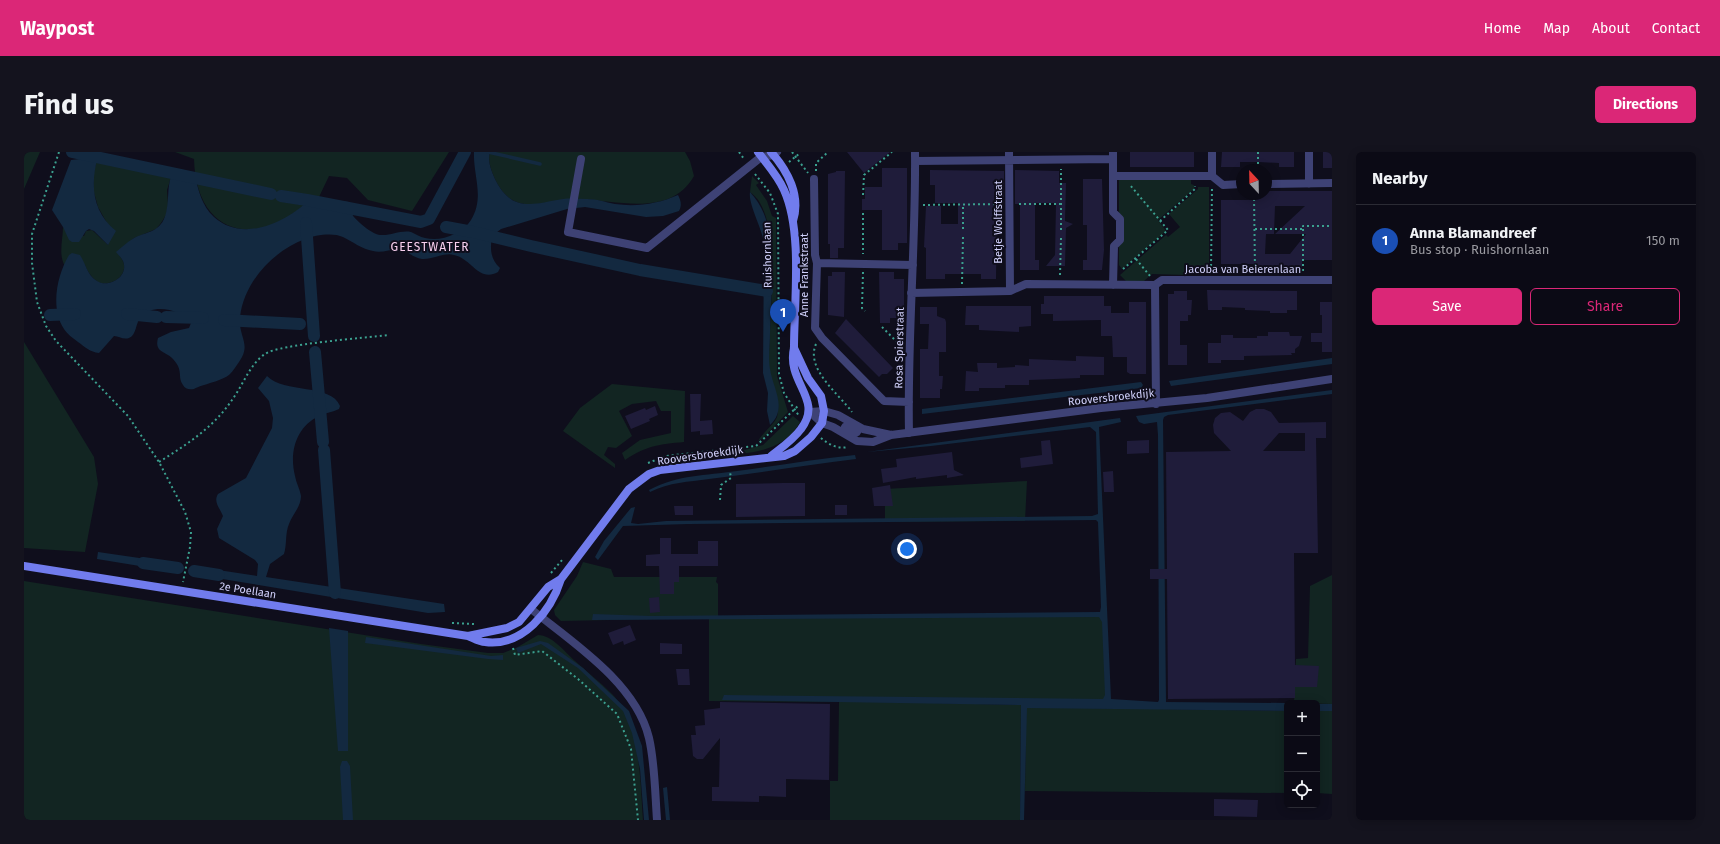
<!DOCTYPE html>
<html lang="en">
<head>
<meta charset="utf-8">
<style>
  :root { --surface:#0b0a15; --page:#14131e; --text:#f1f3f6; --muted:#9a9aa0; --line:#2b2b34; --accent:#db2777 }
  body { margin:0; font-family:"Fira Sans",sans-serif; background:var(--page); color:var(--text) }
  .controls { position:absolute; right:12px; bottom:12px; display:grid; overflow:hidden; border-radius:6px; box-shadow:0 2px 10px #0003 }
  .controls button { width:36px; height:36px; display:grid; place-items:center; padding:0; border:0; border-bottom:1px solid var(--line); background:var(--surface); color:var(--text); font:20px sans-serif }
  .compass { position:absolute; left:1212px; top:12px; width:36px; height:36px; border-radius:50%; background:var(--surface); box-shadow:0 2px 10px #0003; rotate:338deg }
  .you { position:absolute; left:883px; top:397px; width:14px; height:14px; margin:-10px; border:3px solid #fff; border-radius:50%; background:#1a73e8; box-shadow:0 0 0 6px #1a73e833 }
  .badge { display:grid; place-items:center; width:26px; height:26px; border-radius:50%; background:var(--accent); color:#fff; font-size:13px; font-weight:700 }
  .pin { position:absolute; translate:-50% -33px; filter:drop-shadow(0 1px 2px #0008) }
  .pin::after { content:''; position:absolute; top:21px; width:14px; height:12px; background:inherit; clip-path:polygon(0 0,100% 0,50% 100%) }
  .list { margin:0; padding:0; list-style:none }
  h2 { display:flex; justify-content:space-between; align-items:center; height:52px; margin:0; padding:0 16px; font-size:17px }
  h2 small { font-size:13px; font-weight:400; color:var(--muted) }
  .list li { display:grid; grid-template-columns:26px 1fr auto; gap:12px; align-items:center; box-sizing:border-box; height:72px; padding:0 16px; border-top:1px solid var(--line) }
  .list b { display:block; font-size:15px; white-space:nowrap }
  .list p { margin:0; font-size:13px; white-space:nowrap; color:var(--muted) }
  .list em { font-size:13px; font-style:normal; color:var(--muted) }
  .actions { display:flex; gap:8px; padding:12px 16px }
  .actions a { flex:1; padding:9px 0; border:1px solid var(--accent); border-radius:6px; text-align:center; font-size:14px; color:var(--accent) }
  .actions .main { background:var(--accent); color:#fff }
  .icon { flex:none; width:22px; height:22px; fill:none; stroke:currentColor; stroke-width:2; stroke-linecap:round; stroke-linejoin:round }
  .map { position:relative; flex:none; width:1308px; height:668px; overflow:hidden; border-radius:6px }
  header { display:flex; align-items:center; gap:24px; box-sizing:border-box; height:56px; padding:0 20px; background:var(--accent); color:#fff }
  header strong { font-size:19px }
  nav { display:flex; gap:22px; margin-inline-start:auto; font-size:14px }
  .intro { display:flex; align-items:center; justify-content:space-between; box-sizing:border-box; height:96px; padding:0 24px }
  h1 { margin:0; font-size:28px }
  .button { padding:10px 18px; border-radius:6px; background:var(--accent); color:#fff; font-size:14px; font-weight:700 }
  main { display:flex; gap:24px; padding:0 24px }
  aside { flex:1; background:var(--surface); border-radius:6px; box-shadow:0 2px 10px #0003 }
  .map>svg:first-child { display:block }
  .green { fill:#122522 }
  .water { fill:#132940 }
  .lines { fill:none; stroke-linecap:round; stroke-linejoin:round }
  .stream { stroke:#132940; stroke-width:3.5 }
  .canal { stroke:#132940; stroke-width:12 }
  .building { fill:#1f1c3a; fill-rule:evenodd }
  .path { stroke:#3ba08f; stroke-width:2; stroke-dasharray:2 3; stroke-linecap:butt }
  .minor { stroke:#3e4275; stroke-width:8 }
  .secondary { stroke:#717ced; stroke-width:8 }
  .labels { text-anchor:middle; stroke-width:4; stroke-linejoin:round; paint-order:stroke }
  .street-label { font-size:11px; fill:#cfcff9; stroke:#0f0e1c }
  .neighbourhood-label { font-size:12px; letter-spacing:1px; fill:#f9d0ef; stroke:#0f0e1c }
</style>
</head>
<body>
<header>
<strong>Waypost</strong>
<nav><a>Home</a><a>Map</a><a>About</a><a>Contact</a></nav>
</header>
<div class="intro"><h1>Find us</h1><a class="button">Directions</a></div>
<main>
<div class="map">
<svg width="1308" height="668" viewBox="0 0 1308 668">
  <rect width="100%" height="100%" fill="#0f0e1c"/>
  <path class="green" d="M0,0H16L0,37Z
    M151,0H425L388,59L344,48L323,26L305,24L295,45H288C239,98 172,87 170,7Z
    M466,0H661L666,9L670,24C647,65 595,49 557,47C525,45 492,69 472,29C468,20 463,10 466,0Z
    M74,4L149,19L143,38L144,53L142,63L137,71L132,77L110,86L93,100C95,104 100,108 100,113C102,126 85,135 74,130C68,126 63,119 61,113L43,108L41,114C34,103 39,87 39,75L42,80L60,84L62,79L68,78L84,93L83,71L74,55L69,37L70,19Z
    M728,24L735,31L732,33L743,49L748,64L752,66L753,224L764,260L739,286L734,289C738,282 751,271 753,265C758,245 746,233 745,215C744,173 757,86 736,51C734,47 730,43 726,40Z
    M1095,25L1167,26V32L1170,33V37L1134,68L1142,79L1098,117L1095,113Z
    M1174,35H1185V122H1178V114H1162V123L1128,122L1120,129H1102L1096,123L1142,83L1144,85L1156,75L1145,62L1174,37Z
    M0,190L70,305L74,332L61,400L0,396Z
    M588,232L661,239L660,290C635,292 622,294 601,308L598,301L616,288L647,281V259H637L632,249L608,252L595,259L608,284L592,296L584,295L580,303L591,312V316L539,279L556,256Z
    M769,264L776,270C764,293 741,299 717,302V299L739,293Z
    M1003,329L1001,369L861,370V337Z
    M559,410L587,417L590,425H693L692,430L694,432V466L1079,464L1082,549L911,551L997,553L996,668H806V629H814L815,550L685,549V466L537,469L531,463L530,458L553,424Z
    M1308,423V552L1270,551L1272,507L1284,506L1286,434Z
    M0,429L397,492L464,501H479L492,496L514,483C528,483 541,500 551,509C563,520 576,530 588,542C617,572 616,628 619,668H0Z
    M1005,555L1263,559V641L1001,639L1002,556Z
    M1293,559H1308V642L1293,641Z"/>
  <path class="water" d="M450,0H466C463,10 468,20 472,29C489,62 512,51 539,47C547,46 555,47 563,47C573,47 581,50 591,52C612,55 634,52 654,43C657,49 658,53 655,59L639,64L622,65L561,55L543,57L477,77L468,84C466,96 466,107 476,116L474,120C455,131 447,106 430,103C420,100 408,108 398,107C390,106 386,101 379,98C370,95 359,102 349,99C338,97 329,90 319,85C309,80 291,83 281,87C249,99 220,130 216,165C214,185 228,192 215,210C212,214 209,219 206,222C199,229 179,232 170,237C165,238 161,237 159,233C153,224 160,219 149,207C142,199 130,201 134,186L147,180L165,176L167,171C158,158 129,150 117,165C111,171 113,183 105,186C99,188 95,184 90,184L75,201C66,200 61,195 54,190C49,186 43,182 40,177C26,156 33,123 45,103L48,101L56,103C62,112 63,123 73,129C84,136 102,126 100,113C100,108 95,104 92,100C98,95 103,90 110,86C123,79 137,81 142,61C146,45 142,36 149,19L171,23C174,38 178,54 190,65C220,92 265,69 288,45L325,50C326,54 326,58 328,62C331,68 349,83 356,83C367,84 376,78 387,80C392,82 396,85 401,86C417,90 438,82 447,68C461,45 449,24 450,0Z
    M59,1L74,4C66,33 68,59 92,79L84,93L70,79L65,77L62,79L55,90H48L45,88L39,75L28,58L47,8L56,7Z
    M726,40C734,49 740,59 743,71C751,106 747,145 746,181C746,192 744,206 746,217C749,237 764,256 746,273L743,259L744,241L739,221L740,91C738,76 724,52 726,40Z
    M1308,206V212L1147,234L1145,229Z
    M243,224C260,242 307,231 316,254L315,257C309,260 301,261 295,264C272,275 265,300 271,324C272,331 276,337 277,344C277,355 268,363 265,372C261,381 263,393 260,402L246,412L242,425L420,452L421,460L404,461L180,424L181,416L233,424L234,412L231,408L195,386L193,377L199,364C196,356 189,350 194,342L222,326L248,276L249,266L245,249L234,236Z
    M1117,230L1119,233L1117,236L898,262V257Z
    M1308,238V242L1144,263L1140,265L1139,268L1142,550L1263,551V559L1003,556L1000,668H996L997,553L698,548L700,543L1079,547L1081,543L1078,470L1075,465L568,468L569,462L627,464L1076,460L1077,455L1074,370L1072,368L664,372L599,374L574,408L571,405L580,389L607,356L611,355L607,371L614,372L642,369L1068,364L1074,362L1072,280L1066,275L907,294L843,300L1096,266L1097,270L1075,275L1087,547L1134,550L1135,548L1134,283L1133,270L1120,272L1115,270L1112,264Z
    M831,303L832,307C783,313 734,321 685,327C664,330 646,330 626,340L625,338C656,322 680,324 713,319C752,314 791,307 831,303Z
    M74,400L136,409L134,417L73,407Z
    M305,476L324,479V599H314Z
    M342,485L467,504L479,503V508L464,507L341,491Z
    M516,489L524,491L559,516L605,559L618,594L625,668H620L616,617L608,581L599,559L554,516L517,492L494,501L492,496Z
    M1293,552H1308V559H1293Z
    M318,609H323L326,614L329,668H319L316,615Z
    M643,635L646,668H642L639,636Z"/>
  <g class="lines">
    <path class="stream" d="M464,0L516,12"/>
    <path class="canal" d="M48,0L247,42
      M257,44L283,48L397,70L405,67L441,0
      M282,71L290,184
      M422,75L449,80L507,94L616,118L743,139
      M103,162L133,165
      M26,163L51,162
      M142,165L179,166
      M200,168L276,172
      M291,200L299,290
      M300,298L311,441
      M119,411L154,416
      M170,419L195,423"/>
  </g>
  <path class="building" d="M823,0H866L840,21Z
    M1106,0H1170V15H1106Z
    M1198,0H1270V15H1255V11L1235,10H1216V15H1197Z
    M1299,0H1308V16H1299Z
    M858,16H883V91H874V98H858V58H838V47H841V35H858Z
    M906,18L980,19V51H973L972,127H957V122H921V127H902V96L900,95L902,54H917V72H934V51H911V33H906Z
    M991,18L1035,19V31H1042L1041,69L1049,72L1042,76L1041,114H1022L1031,103L1032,51H1011V108H1015V118H996V52H991Z
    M812,19H821L820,96H814V106H806V92H804V22L812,20Z
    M1059,27H1078L1080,98L1078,118H1059V108H1063V73H1059Z
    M1242,39H1308V108H1278V116H1232V112H1197V48H1232V42H1242ZM1251,54H1281L1251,82H1282L1266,102H1241L1242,82H1250Z
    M808,120H821L820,165L804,163V124H808Z
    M855,120H870V127H880V166H866V171H856Z
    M1183,138L1273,139V158H1263V161H1246V159L1221,158V156L1198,155V158H1184Z
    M1150,139H1163V148H1168L1167,163H1164V169H1156V193H1163V213H1144V142H1150Z
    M1020,144H1080V154H1087V161H1105V150H1122V222H1106L1103,220V205H1089L1088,184H1077V168L1029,169V162H1017V152H1020Z
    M1296,150H1308V200H1298V190H1287V181H1298V163H1296Z
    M942,154H1007V174L995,175V180L955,178V173H941Z
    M896,155H913V164L921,167L922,170V200H915V224H919L918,237H916V246H896V197H904L905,172H896Z
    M822,167L869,216L863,222H858L855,225L811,181Z
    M1244,180H1265L1266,184H1278L1275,194L1271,197V201H1267L1268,203L1220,204V208H1197V211H1184V191H1197V183H1209V186H1233V184H1244Z
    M1052,204L1080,205V223H1056V226L1005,228V233H981V236H955V239H941L942,219L954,220L953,211H973V216L991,215V213L1005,214V207L1052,209Z
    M666,242H677L676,269L688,268L689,282L676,283V279L667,280Z
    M631,254L634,263L625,267L626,269L607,277L601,264L621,256L622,258Z
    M1232,257H1240L1247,260L1255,271L1302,270V286H1292L1294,401H1270L1271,513L1295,514L1293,535H1271V546L1144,547L1143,427H1126V417H1143L1142,300L1207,299L1190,281L1189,273L1191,266L1197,261L1206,260L1219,269L1226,260ZM1255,281H1281V299H1239Z
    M1026,288L1029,312L997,316L996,306L1018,303L1017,289Z
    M1125,288V301L1103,302V289Z
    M928,300L930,318L940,323L923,326V323L892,327V325L859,331L857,317L873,315L872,307Z
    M1089,319L1090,340H1080L1079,320Z
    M760,331H781V364L712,365V332Z
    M866,333L869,354H850L848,336Z
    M811,353H823V363H811Z
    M650,354H669V363H651Z
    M636,386H647V402H674V389H694V414H655V430H650V442H636L635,414H622V403L636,402Z
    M635,445L636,460L626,461L625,446Z
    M606,473L612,488L600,493L599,489L589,493L584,481Z
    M636,491L658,492V502H636Z
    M652,517H665L666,533H654Z
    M696,550L806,552L805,628L762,627V645L735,644V650L688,649V635H695L696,586L679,607H673L669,604L667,583H672L671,574L681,573L680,558L696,556Z
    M1190,647L1234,648L1233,665L1190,664Z"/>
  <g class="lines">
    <path class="path" d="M35,0L8,82V111L13,150L22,174L32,189L104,264L135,310L161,360L167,380L166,395L159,430
      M715,0L720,7
      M768,0L784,21
      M1234,0V18
      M765,10L776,1
      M792,19V11L804,0
      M731,22L746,41L754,62L755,222L760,241L775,264
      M1230,42L1231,119
      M839,43L840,23L868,0
      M995,52H1036
      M899,53L977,52
      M839,61V102
      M1136,69L1171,37V34
      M939,77V53
      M1231,77H1279V74H1308
      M1279,77V120
      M1037,78V17
      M1112,107L1126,124
      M1099,117L1144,78L1106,33
      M1187,119L1188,35
      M839,120L838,156L841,159
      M1036,123L1037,86
      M938,132L939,85
      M858,175L876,193
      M792,192C781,217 815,242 828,260
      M797,286C805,293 814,297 824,295
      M135,310C162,293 189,276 208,248C219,233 226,212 241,202C255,192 342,186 364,183
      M624,311L642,304L732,294L775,253
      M696,348L697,333L707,326L706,320
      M527,421L538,408
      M428,471L450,472
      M489,496L491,503L518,499L554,527L593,562L607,597L614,668"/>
    <path class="minor" d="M985,0L986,139
      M1089,0V60L1096,67V88L1090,94L1089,133
      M1188,0V24
      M1285,0V32
      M557,7L544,80L623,96L737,5L750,3L753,0
      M891,9L1089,7
      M1089,24H1188L1199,33L1218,32
      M790,27L791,103L793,111L791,176L798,186L860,249L885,250
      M1242,32L1308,31
      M793,111L889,113
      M1131,133L1132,252
      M887,141L986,139L1002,132L1131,133L1138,128H1308
      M786,260L800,259L814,263L839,277L867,283L1077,256L1183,246L1308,227
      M786,260L798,271L809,275L833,289L849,290L867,283
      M821,275L833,280
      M885,281C883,187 892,94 891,0
      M507,457C548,490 612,531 625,586C631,612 631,641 633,668"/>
    <path class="secondary" d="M734,0C743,12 754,24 760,38C779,80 770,149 770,196C762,231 800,247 777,277C769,288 757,296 747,304
      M747,0C764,19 777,44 769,69
      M0,414L444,484C449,486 455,490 461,490C499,495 527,459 537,427L605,337L625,322L636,318L760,304L771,299L787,285L798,271L800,259L797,244L784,226L770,196
      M444,484L483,476L495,470L524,435L537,427"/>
  </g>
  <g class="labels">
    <g class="street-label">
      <text transform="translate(974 70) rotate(-90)" y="4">Betje Wolffstraat</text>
      <text transform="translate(743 103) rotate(-91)" y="4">Ruishornlaan</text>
      <text x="1219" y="121">Jacoba van Beierenlaan</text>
      <text transform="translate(780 123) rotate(-90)" y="4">Anne Frankstraat</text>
      <text transform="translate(875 196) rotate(-89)" y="4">Rosa Spierstraat</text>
      <text transform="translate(1087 245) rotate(-6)" y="4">Rooversbroekdijk</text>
      <text transform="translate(676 303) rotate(-8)" y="4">Rooversbroekdijk</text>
      <text transform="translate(224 438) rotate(9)" y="4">2e Poellaan</text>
    </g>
    <g class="neighbourhood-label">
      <text x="406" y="99">GEESTWATER</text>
    </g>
  </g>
</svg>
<div class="controls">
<button>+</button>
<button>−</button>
<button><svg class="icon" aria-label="locate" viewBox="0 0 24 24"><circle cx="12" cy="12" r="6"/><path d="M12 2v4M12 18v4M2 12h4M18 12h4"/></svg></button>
</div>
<svg class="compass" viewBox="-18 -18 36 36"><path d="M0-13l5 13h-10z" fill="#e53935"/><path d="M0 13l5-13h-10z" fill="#9a9aa0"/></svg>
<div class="you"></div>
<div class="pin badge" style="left:759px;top:180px;background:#1a4fb4">1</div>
</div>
<aside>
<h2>Nearby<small></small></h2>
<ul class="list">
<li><span class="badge" style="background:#1a4fb4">1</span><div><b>Anna Blamandreef</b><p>Bus stop · Ruishornlaan</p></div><em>150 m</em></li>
</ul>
<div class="actions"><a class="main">Save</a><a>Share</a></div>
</aside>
</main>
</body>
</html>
